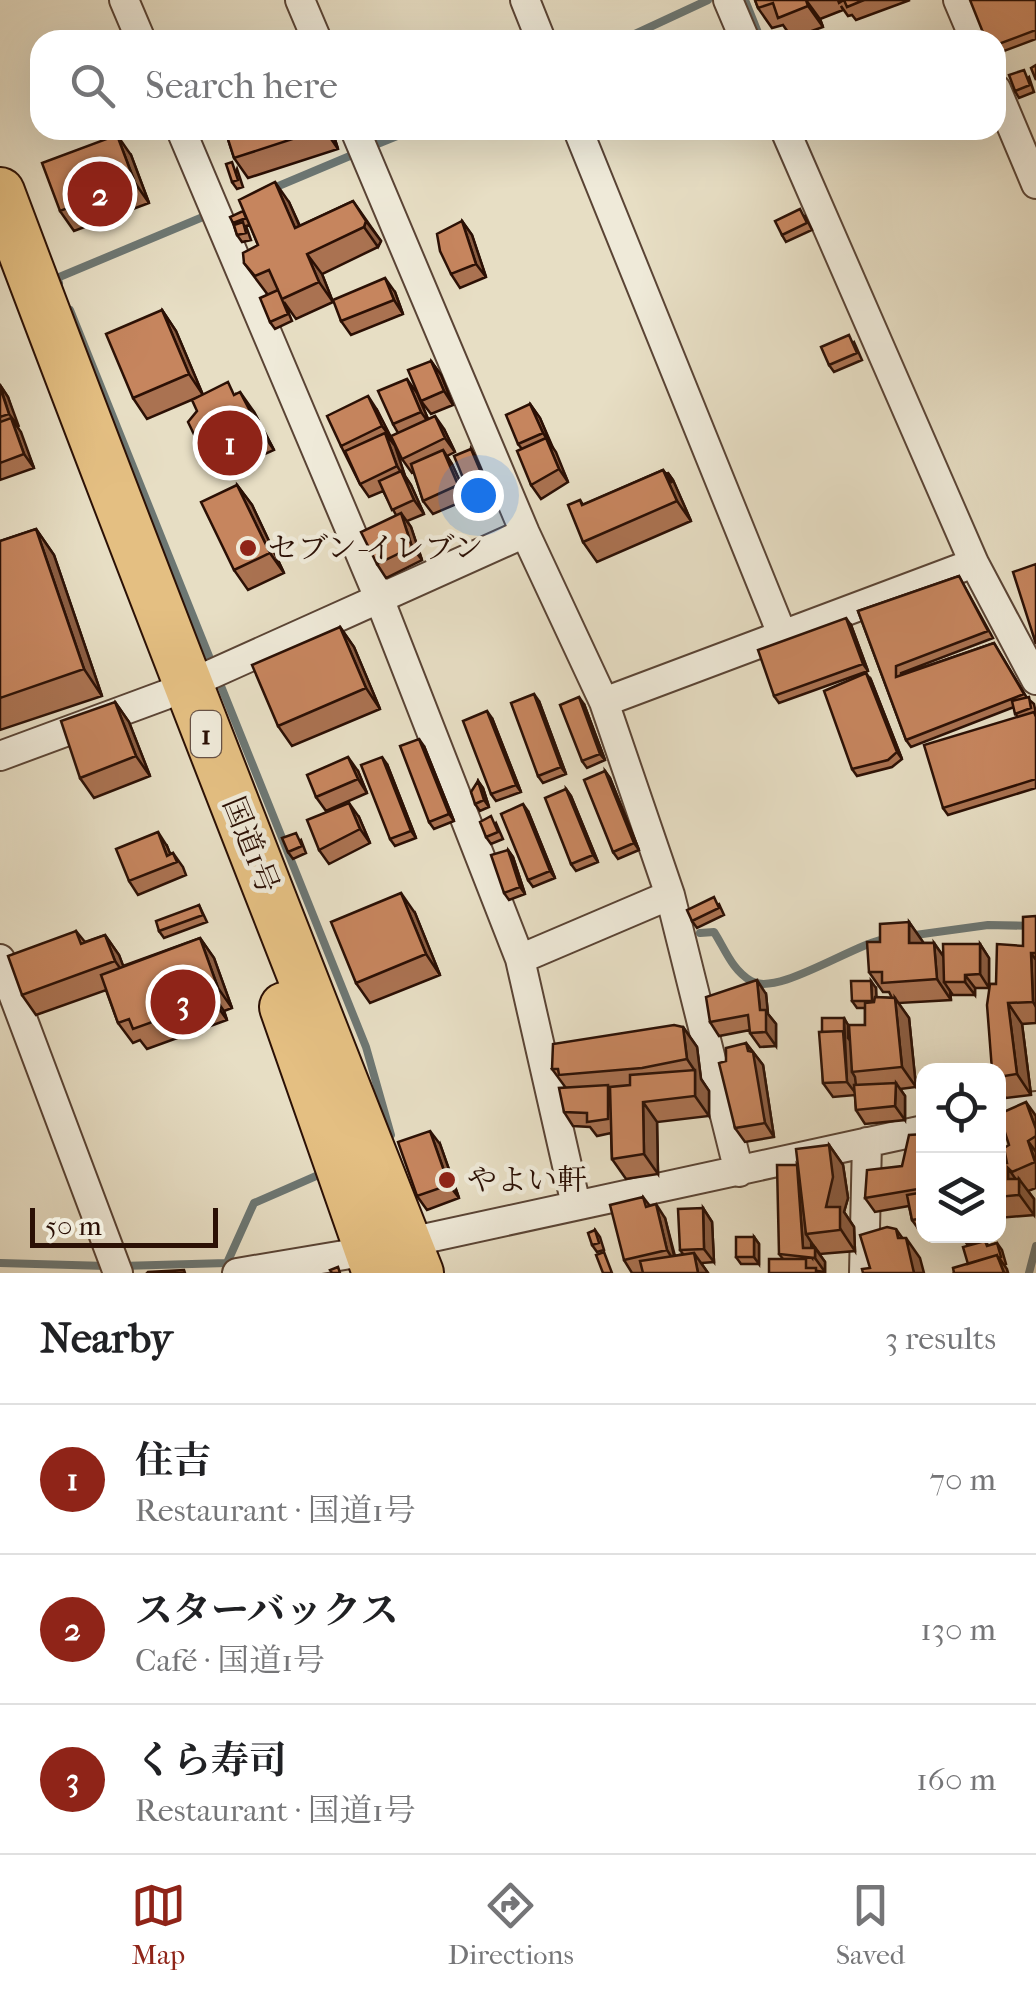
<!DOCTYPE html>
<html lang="en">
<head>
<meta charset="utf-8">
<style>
  :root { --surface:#fff; --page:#f2f2f2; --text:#202124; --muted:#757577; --line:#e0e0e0; --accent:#8f2418 }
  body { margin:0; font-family:"IM FELL French Canon","Noto Serif JP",serif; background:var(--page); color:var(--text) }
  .controls { position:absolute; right:30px; bottom:30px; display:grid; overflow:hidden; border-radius:20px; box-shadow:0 10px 40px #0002 }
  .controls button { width:90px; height:90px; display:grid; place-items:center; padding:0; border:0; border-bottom:2px solid var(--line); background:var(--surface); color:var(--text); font:50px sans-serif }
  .scale { position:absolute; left:30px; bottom:25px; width:188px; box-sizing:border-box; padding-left:10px; border:5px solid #2b1005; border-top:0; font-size:28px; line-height:35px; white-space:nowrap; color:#2b1005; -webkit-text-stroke:8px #efead9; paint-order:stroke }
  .you { position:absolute; left:478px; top:495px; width:35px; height:35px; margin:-25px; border:8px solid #fff; border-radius:50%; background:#1a73e8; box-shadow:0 0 0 15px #1a73e833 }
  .badge { display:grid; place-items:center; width:65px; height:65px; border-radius:50%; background:var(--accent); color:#fff; font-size:32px; font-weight:700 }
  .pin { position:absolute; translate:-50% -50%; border:5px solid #fff; box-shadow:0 2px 10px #0006 }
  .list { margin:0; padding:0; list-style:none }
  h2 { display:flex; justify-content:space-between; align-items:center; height:130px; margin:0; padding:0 40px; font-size:42px }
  h2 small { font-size:32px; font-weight:400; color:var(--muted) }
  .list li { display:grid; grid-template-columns:65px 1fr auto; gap:30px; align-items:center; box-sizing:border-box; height:150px; padding:0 40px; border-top:2px solid var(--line) }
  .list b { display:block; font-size:38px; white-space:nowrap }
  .list p { margin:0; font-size:32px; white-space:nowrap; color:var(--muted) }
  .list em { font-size:32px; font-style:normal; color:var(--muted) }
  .icon { flex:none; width:55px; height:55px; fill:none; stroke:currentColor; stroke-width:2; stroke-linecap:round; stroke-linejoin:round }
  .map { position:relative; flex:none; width:1036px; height:1273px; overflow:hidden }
  .search { position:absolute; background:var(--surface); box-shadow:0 10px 40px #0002; left:30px; right:30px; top:30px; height:110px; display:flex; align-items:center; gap:25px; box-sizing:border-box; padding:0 35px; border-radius:30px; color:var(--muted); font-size:38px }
  .sheet { height:580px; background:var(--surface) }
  nav { display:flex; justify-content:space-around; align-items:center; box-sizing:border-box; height:140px; border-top:2px solid var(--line); background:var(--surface); font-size:28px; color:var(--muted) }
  nav a { display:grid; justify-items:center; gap:5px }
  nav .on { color:var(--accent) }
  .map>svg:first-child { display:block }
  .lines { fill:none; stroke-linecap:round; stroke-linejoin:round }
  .stream { stroke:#6d7773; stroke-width:8 }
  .street-casing { stroke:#5a4435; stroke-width:32 }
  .highway-casing { stroke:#2b1005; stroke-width:52 }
  .street { stroke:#efead9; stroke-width:28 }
  .highway { stroke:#e4bf82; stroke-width:48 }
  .wall { fill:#aa7251; stroke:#2b1005; stroke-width:2.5 }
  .shaded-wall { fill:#8b5d42; stroke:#2b1005; stroke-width:2.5 }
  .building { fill:#c6855e; stroke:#2b1005; stroke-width:2.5 }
  .poi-dot { fill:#8f2418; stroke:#efead9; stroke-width:4 }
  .labels { text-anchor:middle; stroke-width:9; stroke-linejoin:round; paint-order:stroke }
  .shield { fill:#efead9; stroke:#665145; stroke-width:2.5 }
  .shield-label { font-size:28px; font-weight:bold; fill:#2b1005 }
  .poi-label { font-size:30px; fill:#2b1005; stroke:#efead9; text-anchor:start }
  .street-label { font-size:30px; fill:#2b1005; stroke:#efead9 }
</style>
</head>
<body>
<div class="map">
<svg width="1036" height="1273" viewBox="0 0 1036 1273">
  <rect width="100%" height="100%" fill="#e7dec4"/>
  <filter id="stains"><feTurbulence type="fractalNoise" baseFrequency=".002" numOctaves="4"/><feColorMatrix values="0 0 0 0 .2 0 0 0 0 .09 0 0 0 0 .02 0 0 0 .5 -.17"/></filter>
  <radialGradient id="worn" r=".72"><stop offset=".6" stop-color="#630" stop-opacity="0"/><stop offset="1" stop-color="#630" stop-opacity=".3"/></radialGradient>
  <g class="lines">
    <path class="stream" d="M745,0L761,40
      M622,40L708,0
      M370,147L412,130
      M269,190L357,153
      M59,283L57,278L210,214
      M70,310L366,1047L391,1135L383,1140
      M700,933L714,932C725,949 732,970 751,981C778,997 854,943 889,938
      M908,936L988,925L1036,926
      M0,1263L107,1266
      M121,1266L227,1263L254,1203L323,1173
      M1029,1273L1036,1246"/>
    <g class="street-casing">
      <path id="street" d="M124,0L141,40
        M300,0L317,40
        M525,0L541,40
        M728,0L745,40
        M958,0L975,40
        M996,89L1036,184
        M181,130L379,598L520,959L576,1205
        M355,130L525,533L604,702L670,895L739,1172
        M578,130L782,634
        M785,130L974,563L1036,680
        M604,702L974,563
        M0,756L165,695L525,533
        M0,959L118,1273
        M520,959L670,895
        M998,1114L1036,1106
        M237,1273L368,1251L924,1130
        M864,1273L867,1142"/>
    </g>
    <g class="highway-casing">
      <path id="highway" d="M0,192C136,554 277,914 419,1273
        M284,1007L377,1273"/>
    </g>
    <use href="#street" class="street"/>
    <use href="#highway" class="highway"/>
  </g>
  <path class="wall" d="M755,0H910L856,20L852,15L848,16L841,6L843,10L820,19L823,27L792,38L783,25L772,28L758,8Z
    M1036,0V39L996,54V40Z
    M1029,77L1034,92L1019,98L1015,91Z
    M225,130H332L338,149L248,178L234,158Z
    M131,155L149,203L74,231L60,211Z
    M237,169L243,187L237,189L232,182Z
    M353,201L381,241L378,247L322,274L333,302L296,319L284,302L292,321L275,329L270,322L268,295L244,263L258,245L250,225L246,226L251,240L242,242L237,235L233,223L289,202L300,226Z
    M805,216L812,230L786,242L782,235Z
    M462,221L472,235L486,277L460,288L451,274Z
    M395,292L403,314L351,335L341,321Z
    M162,310L176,331L203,395L147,419L133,398Z
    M854,342L862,360L834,372L829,365Z
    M431,361L441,375L453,405L431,414L421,401Z
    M0,385L8,397L18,428L34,468L0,480Z
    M417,393L428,419L444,429L455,452L447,456L452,464L468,499L433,514L423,501L414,472L412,473L402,459L398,433L393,424Z
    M236,394L254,412L274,450L218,475L204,455Z
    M530,404L540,418L568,482L541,499L531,485L522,449L518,444Z
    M377,410L395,446L405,476L411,485L424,514L407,521L411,527L422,560L386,578L377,564L396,515L383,491L369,497L360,484L341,446Z
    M471,449L475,456L490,489L473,496L468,490Z
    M663,470L666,474L668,473L673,480L691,521L597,562L583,542L580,500L583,505Z
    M237,485L252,505L284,573L248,590L234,570Z
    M36,529L54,555L102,696L0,730V541Z
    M959,576L993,638L901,673V675L994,643L1027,698L1034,704L1036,714V788L948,815L943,808L1017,717L1014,707L911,747L906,740L858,611Z
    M851,625L868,671L779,703L774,696Z
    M340,627L354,647L380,709L292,746L278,726Z
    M871,680L902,759L892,767L857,776L852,769Z
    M539,701L566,774L543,783L538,776Z
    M115,702L129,722L150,776L94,798L80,778Z
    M584,704L605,760L587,768L582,761Z
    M492,718L521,792L496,801L491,794Z
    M424,746L454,821L434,829L429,822Z
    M387,764L416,838L395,846L390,839Z
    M358,771L367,793L326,811L316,797Z
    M605,771L610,778L639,850L618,859L613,852Z
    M478,781L483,788L489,807L480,811L475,804Z
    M566,789L571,796L598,862L576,871L571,864Z
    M528,811L555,878L533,887L528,880Z
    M359,817L370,843L329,864L319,850Z
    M496,823L503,839L491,844L486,837Z
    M301,840L306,853L293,859L288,852Z
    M167,846L170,854L173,853L183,867L186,875L138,895L129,881Z
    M508,850L513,857L525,894L509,900L504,893Z
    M719,904L724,915L697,928L692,921Z
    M199,905L207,922L164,938L159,931Z
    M415,913L440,975L370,1003L356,983Z
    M1036,916V1023L1022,1024L1031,1095L1006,1098L998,1088V1070L989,988H975V995H953L950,991L951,1000L898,1003L909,1018L916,1087L900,1089L905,1096V1120L865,1124L856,1110L855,1095L833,1097L823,1083L822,1032L844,1018L848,1025V1038L850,1040L865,1025V1008H857L852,1001L876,988V997L892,998L889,992H883L869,972L880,942L909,922L923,943H934L943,956L980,944L989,958V984H996L1023,946Z
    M76,931L85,942L105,935L119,955L123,966L200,938L214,958L232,1008L224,1011L227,1020L147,1049L140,1040L133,1043L118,1023L106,990L36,1015L22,995Z
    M766,994L768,1014L776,1024V1046L760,1047L750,1033V1030L719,1036L710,1022Z
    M683,1027L697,1047L701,1079L709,1091V1116L657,1122L658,1174L626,1179L612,1159L611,1133L597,1136L590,1127L573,1126L564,1112L566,1088L552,1069Z
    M746,1043L763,1065L774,1137L745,1142L735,1128L726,1061Z
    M1036,1116V1188L1028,1191L1034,1199V1215L998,1218V1163H1007L1009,1145Z
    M924,1134V1234H922L912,1220L909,1206L875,1212L865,1198L902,1166Z
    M440,1144L459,1198L427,1210L417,1196Z
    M829,1145L843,1165L848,1198L844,1212L854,1227L855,1251L820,1254L811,1242L812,1248H815L825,1262V1272L818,1271L819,1273L783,1259L779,1254L797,1165Z
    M643,1197L650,1206L665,1218L675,1256L683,1254L680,1250L703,1208L712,1222L714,1262L701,1263L708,1273H632L624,1260Z
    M595,1230L600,1237L604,1250L597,1252L592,1245Z
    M961,1236H989L987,1244L988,1246L997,1243L1002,1250L1006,1264L1004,1265L1008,1273H954L968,1264L973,1244H967Z
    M754,1237L759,1244V1264H741L736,1257Z"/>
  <path class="shaded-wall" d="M806,0L820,19L823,27L808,6Z
    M325,130H332L338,149Z
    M117,135L131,155L149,203L135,183Z
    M275,182L289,202L309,248L295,228Z
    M366,221L381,241L378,247L364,227Z
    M462,221L472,235L486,277L476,264Z
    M307,254L322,274L333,302L319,282Z
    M385,278L395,292L403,314L394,300Z
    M162,310L176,331L203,395L189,374Z
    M431,361L441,375L453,405L444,391Z
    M407,379L417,393L431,426L421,412Z
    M0,385L8,397L19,427L9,414Z
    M240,392L254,412L274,450L260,430Z
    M368,396L377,410L392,439L382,426Z
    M530,404L540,418L552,447L543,433Z
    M435,416L444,429L455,452L445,438Z
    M11,418L21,432L34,468L24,454Z
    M385,433L395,446L405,476L411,485L424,514L414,500L404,477L397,466Z
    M546,438L556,452L568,482L559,469Z
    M471,449L475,456L490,489L485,482Z
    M443,450L452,464L468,499L458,485Z
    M663,470L672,483L668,473L673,480L691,521L677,501Z
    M237,485L252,505L284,573L270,553Z
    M401,513L411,527L422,560L412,547Z
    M36,529L54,555L102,696L84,669Z
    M846,618L851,625L868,671L863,664Z
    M340,627L354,647L380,709L366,688Z
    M866,673L871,680L902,759L897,752Z
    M534,694L539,701L566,774L561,767Z
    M579,697L584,704L605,760L600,754Z
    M115,702L129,722L150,776L136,756Z
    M487,711L492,718L521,792L516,785Z
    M419,739L424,746L454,821L449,814Z
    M348,757L358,771L367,793L358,779Z
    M382,757L387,764L416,838L411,831Z
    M605,771L610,778L639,850L634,843Z
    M478,781L483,788L489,807L484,800Z
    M566,789L571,796L598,862L593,855Z
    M349,803L359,817L370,843L360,829Z
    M523,804L528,811L555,878L550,871Z
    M158,832L167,846L174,863L167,856Z
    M508,850L513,857L525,894L520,887Z
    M401,893L415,913L440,975L426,954Z
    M909,922L923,942V963L909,943Z
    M105,935L119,955L129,981L115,961Z
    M200,938L214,958L232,1008L218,988Z
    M934,943L948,963L944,982L950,991L951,1000L937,979Z
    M980,944L989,958V988L980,974Z
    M1031,953L1036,960V1007L1033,1002Z
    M965,975L975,988V995L965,982Z
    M757,980L766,994L768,1014L776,1024V1046L766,1032L760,1010Z
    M871,981L876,988L877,1008L872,1001Z
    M210,991L224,1011L227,1020L213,1000Z
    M895,998L909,1018L916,1087L902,1067Z
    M1008,1003L1022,1024L1031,1095L1017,1074Z
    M844,1018L848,1025V1038L853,1044L852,1072L855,1077L857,1095L847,1082Z
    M683,1027L697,1047L701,1079L709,1091V1116L695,1096V1071L687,1059Z
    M746,1043L763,1065L774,1137L765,1123Z
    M896,1083L905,1096V1120L895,1106Z
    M643,1102L657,1122L658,1174L644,1154Z
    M1026,1102L1036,1116V1129Z
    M430,1131L440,1144L459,1198L449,1185Z
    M1028,1141L1036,1152V1163Z
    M829,1145L843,1165L848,1198L844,1212L854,1227L855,1251L826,1207Z
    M797,1165L806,1178V1234L811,1242L812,1258L803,1248Z
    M1008,1168L1019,1184V1179L1034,1199V1215L1008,1179Z
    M656,1204L665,1218L676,1264L667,1250Z
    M703,1208L712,1222L714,1262L704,1249Z
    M896,1229L908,1246L906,1238L920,1258L924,1273H914L898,1238Z
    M754,1237L759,1244V1264L754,1257Z
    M815,1248L825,1262V1272L815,1258Z
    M694,1253L708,1273H698Z
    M997,1255L1007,1269L1008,1273H1004Z"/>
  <path class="building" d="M755,0H806L808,6L778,18L773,3L758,8Z
    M838,0H864L847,7L844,0L839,3Z
    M970,0H1036V30L996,45V40H986Z
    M1036,65V80L1031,68Z
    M1024,70L1030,85L1015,91L1009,75Z
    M225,130H320L234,158Z
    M117,135L135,183L60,211L42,163Z
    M232,162L238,180L232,182L226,164Z
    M275,182L295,228L353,201L366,221L364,227L307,254L319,282L282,299L269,270L255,276L244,263L243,253L258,245L239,200Z
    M800,209L807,223L782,235L775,221Z
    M243,211L246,218L233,223L230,217Z
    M462,221L476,264L451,274L440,251L437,234Z
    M243,222L246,233L237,235L234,225Z
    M385,278L394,300L341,321L333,300Z
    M278,290L288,314L270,322L260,298Z
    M162,310L189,374L133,398L106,334Z
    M849,335L857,353L829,365L821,347Z
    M431,361L444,391L421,401L408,370Z
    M407,379L421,412L393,424L378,391Z
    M228,382L234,395L240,392L260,430L204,455L188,422L197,411L192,400Z
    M0,387L9,414L0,417Z
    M368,396L382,426L341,446L327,416Z
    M530,404L543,433L518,444L506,415Z
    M435,416L445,438L402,459L391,436Z
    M11,418L24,454L0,463V422Z
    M385,433L397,466L360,484L345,451Z
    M546,438L559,469L531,485L517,451Z
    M471,449L485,482L468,490L454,456Z
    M443,450L458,485L423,501L411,464Z
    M663,470L677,501L583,542L568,505L580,500L582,505Z
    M401,471L414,500L392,510L379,481Z
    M237,485L270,553L234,570L201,502Z
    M401,513L412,547L377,564L361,532Z
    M36,529L84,669L0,698V541Z
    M1036,564V644L1013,572Z
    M959,576L988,631L896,666V677L994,643L1024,694L906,740L858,611Z
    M846,618L863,664L774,696L758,650Z
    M340,627L366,688L278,726L252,665Z
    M866,673L897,752L888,760L852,769L824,691Z
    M534,694L561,767L538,776L511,703Z
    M579,697L600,754L582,761L560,705Z
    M1029,697L1031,708L1015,714L1012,701Z
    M115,702L136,756L80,778L61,721Z
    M487,711L516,785L491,794L463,721Z
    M1034,712L1036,717V779L943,808L924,745Z
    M419,739L449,814L429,822L400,746Z
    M348,757L358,779L316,797L307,775Z
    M382,757L411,831L390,839L361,765Z
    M605,771L634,843L613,852L584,780Z
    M478,781L484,800L475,804L471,792Z
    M566,789L593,855L571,864L545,798Z
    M349,803L360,829L319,850L307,820Z
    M523,804L550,871L528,880L501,814Z
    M491,816L498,832L486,837L480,822Z
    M158,832L167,856L173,853L177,862L129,881L116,849Z
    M296,833L302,846L288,852L282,838Z
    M508,850L520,887L504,893L491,855Z
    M401,893L426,954L356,983L331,922Z
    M714,897L719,908L692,921L687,910Z
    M199,905L203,915L159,931L156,921Z
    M1036,916V953H1031L1033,1002L1008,1003L1017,1074L998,1077V1070H992L987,1005L990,984H996L997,944L1023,946V917Z
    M909,922V943H934L937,979L882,983V972H869L867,942H880V924Z
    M76,931L81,944L105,935L115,961L22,995L8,956Z
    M200,938L218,988L210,991L213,1000L133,1029L129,1019L118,1023L101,975Z
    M943,944H980V974L965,975V982H944Z
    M757,980L760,1010H766V1032L750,1033L748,1015L710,1022L706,997Z
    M851,981H871L872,1001H852Z
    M875,997L895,998L902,1067L852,1072L849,1025H865V1003L874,1002Z
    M822,1018H844V1033L843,1031L822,1032Z
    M674,1025L683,1027L687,1059L642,1068L559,1075L558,1069H552L553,1044Z
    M843,1031L847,1082L823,1083L819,1032Z
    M746,1043L748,1051L753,1052L765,1123L735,1128L719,1063L726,1061V1048Z
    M695,1070V1096L643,1102L644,1154L612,1159L610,1087L630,1085V1075Z
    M896,1083L895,1106L856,1110L854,1085Z
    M608,1085V1119L587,1122V1113L564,1112L559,1088Z
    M1026,1102L1036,1129V1136L1028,1141L1035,1162L1012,1172L1008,1168V1179H1019V1195L998,1197V1163H1007L1004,1148L1009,1145L999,1114Z
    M430,1131L449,1185L417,1196L398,1142Z
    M924,1134V1188L865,1198L867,1170L902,1166L909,1135Z
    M829,1145L833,1177L826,1207H840V1230L806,1234L796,1149Z
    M777,1165H797L803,1248H815V1258L779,1254Z
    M924,1192V1218L912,1220L907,1195Z
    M643,1197L646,1207L656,1204L667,1250L624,1260L610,1205Z
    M703,1208L704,1249L680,1250L678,1209Z
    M887,1227L896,1229L898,1238H906L914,1273H863L862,1269L870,1268L860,1235Z
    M595,1230L599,1243L592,1245L588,1233Z
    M736,1237H754V1257H736Z
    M985,1241L987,1246L997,1243L1001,1257L998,1258L997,1255L968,1264L963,1247Z
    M604,1252L612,1273H603L596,1255Z
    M694,1253L698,1273H643L640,1261Z
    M997,1255L1004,1273H954L953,1268Z
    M769,1259H806V1268H816V1273H769Z
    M338,1267L340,1273H332L330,1270Z
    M184,1270L185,1273H147L148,1272Z"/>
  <g class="poi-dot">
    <circle cx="248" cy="548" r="10"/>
    <circle cx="447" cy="1180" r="10"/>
  </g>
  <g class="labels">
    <rect class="shield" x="191" y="711" width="30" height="46" rx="8"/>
    <g class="shield-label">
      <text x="206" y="744">1</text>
    </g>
    <g class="poi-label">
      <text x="268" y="558">セブン-イレブン</text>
      <text x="467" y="1190">やよい軒</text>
    </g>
    <g class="street-label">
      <text transform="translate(251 845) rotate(68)" y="10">国道1号</text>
    </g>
  </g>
  <rect width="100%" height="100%" filter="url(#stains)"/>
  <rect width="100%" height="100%" fill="url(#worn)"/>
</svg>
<div class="controls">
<button><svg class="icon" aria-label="locate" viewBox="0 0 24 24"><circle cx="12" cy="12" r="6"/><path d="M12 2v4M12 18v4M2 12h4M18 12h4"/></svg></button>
<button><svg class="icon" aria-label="layers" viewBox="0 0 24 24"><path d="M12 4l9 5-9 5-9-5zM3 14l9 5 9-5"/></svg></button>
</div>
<div class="scale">50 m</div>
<div class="you"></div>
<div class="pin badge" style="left:230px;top:443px">1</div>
<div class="pin badge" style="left:100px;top:194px">2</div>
<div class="pin badge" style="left:183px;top:1002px">3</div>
<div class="search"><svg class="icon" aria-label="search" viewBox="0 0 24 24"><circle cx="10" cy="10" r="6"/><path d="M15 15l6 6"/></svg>Search here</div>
</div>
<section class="sheet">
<h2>Nearby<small>3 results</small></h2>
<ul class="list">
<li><span class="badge">1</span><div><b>住吉</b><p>Restaurant · 国道1号</p></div><em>70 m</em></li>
<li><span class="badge">2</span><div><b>スターバックス</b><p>Café · 国道1号</p></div><em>130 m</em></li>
<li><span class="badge">3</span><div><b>くら寿司</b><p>Restaurant · 国道1号</p></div><em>160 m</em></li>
</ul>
</section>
<nav>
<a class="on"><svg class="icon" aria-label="map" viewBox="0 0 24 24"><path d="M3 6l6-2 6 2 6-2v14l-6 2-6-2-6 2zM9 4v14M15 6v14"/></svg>Map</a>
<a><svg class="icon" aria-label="directions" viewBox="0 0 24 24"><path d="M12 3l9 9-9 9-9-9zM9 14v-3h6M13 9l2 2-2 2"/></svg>Directions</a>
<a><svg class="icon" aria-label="saved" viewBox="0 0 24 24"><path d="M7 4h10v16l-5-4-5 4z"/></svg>Saved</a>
</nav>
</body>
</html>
